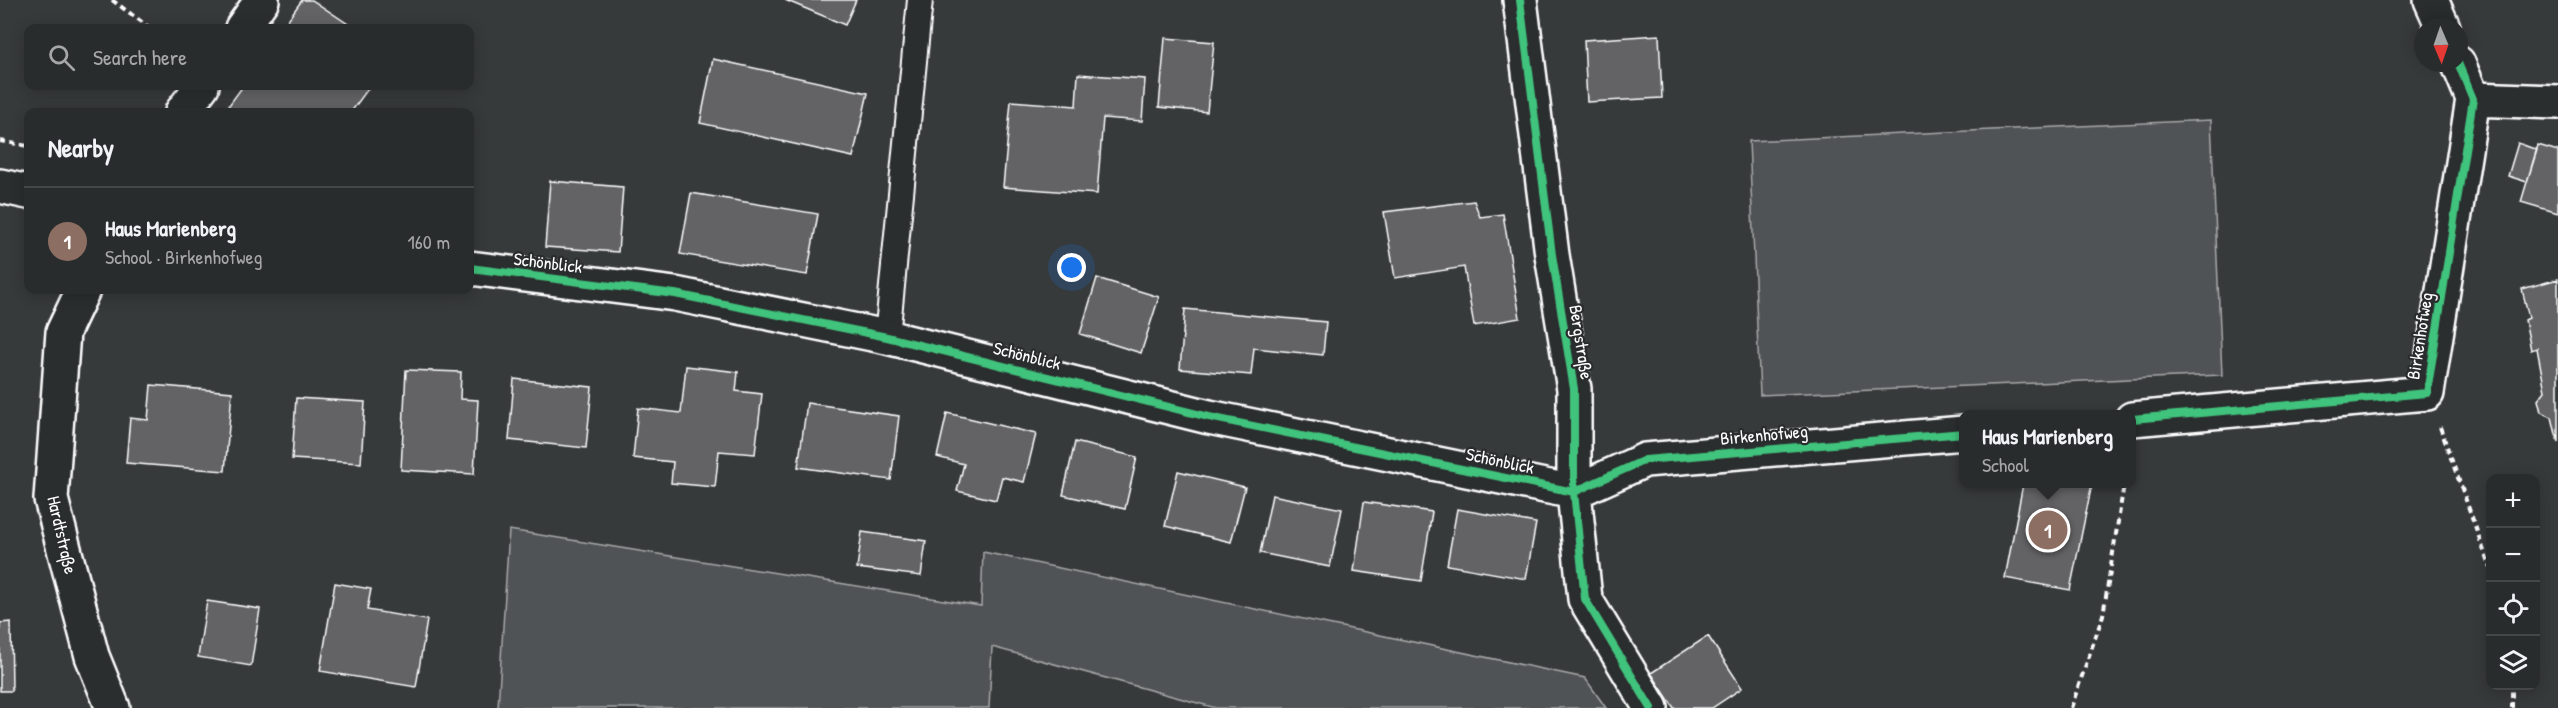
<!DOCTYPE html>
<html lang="en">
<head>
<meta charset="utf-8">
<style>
  :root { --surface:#292c2c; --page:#313434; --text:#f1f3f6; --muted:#a5a7a9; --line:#454848; --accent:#8bbbb9 }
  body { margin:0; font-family:"Patrick Hand",sans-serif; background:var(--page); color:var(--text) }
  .controls { position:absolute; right:18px; bottom:18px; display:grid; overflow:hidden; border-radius:12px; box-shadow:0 3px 15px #0003 }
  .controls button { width:54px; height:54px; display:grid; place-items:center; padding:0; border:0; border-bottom:2px solid var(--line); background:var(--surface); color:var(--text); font:30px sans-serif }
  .compass { position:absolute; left:2414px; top:18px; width:54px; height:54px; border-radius:50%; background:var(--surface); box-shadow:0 3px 15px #0003; rotate:178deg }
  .you { position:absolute; left:1072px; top:268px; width:21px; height:21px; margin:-15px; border:4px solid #fff; border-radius:50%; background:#1a73e8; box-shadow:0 0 0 9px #1a73e833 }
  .badge { display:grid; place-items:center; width:39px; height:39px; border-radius:50%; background:var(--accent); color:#fff; font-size:20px; font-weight:700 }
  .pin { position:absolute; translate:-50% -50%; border:3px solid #fff; box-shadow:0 2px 6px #0006 }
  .popup { position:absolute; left:1959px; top:410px; width:177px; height:78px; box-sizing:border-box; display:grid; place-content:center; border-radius:12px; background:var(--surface); filter:drop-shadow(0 2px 4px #0005); font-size:20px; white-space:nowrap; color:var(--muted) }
  .popup b { font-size:22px; color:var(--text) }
  .popup::after { content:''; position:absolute; left:50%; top:100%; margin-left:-12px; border:12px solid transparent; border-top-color:var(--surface) }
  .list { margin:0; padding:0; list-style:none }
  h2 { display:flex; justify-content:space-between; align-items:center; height:78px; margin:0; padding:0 24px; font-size:26px }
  h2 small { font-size:20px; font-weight:400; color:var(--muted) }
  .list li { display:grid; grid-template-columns:39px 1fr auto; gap:18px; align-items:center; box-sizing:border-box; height:108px; padding:0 24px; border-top:2px solid var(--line) }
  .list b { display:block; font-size:22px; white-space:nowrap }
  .list p { margin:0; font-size:20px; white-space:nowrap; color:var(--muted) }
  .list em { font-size:20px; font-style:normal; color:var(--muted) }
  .icon { flex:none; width:33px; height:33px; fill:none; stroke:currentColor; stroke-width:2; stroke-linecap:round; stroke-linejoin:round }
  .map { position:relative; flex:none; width:2558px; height:708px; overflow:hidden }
  .search { position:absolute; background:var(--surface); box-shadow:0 3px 15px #0003; left:24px; top:24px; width:450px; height:66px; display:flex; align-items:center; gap:15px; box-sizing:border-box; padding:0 21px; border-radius:12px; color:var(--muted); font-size:22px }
  .panel { position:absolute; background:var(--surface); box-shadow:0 3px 15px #0003; left:24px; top:108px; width:450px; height:186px; border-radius:12px }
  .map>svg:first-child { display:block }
  .green { fill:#505354; stroke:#a8a9aa; stroke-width:1.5 }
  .building { fill:#636465; stroke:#fff; stroke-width:1.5 }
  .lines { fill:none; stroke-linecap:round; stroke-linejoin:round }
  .service-casing { stroke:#fff; stroke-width:28 }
  .minor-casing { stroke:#fff; stroke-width:38 }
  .secondary-casing { stroke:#fff; stroke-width:38 }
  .path { stroke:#fff; stroke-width:4; stroke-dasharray:6 4.5; stroke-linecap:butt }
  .service { stroke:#2a2d2e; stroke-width:24 }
  .minor { stroke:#2a2d2e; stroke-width:33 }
  .secondary { stroke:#2a2d2e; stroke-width:33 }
  .cycleway-casing { stroke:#2a2d2e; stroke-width:11 }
  .cycleway { stroke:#40c37c; stroke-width:8 }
  .labels { text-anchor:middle; stroke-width:4.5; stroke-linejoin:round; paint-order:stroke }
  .street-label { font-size:18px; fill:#fff; stroke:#2a2d2e }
</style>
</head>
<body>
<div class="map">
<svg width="2558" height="708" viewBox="0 0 2558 708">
  <rect width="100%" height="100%" fill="#373a3b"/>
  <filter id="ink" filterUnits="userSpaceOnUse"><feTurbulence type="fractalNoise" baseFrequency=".0167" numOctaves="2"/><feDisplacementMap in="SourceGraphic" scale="12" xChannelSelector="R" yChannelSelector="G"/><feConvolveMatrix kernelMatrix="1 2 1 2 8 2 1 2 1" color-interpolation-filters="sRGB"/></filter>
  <g filter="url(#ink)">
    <path class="green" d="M2211,120L2222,375L1760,395L1749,141Z
      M509,530L981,606L983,552L1585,678L1606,708H1216L992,647L989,708H498Z"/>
    <path class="building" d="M302,0H312L354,28H282Z
      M785,0H856L845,25Z
      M1659,35L1662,98L1587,102L1584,40Z
      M1165,38L1214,42L1207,112L1159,107Z
      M713,59L868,93L853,157L700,123Z
      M1078,74L1145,79L1142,121L1103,118L1097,194L1003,187L1011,101L1076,106Z
      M243,86H370L351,112H224Z
      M2518,143L2537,150L2527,182L2508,176Z
      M2538,145L2558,151V213L2521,202Z
      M550,181L623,187L618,252L545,247Z
      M691,193L818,214L807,275L680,254Z
      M1474,201L1480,217L1503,214L1520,318L1474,326L1464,267L1395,278L1384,212Z
      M1097,278L1159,297L1141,353L1080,334Z
      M2558,279V443L2552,417L2541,412L2538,400L2545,391L2537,348L2531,350L2525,320L2529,318L2522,289Z
      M1185,309L1326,322L1323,355L1254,348L1251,375L1180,369Z
      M686,366L738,372L736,391L762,394L755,454L719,451L715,487L671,483L673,462L633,458L638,408L681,413Z
      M406,370L461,372L460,399L478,400L474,474L401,470Z
      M514,379L592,387L586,448L509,440Z
      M151,385L232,392L225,471L126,463L130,418L148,420Z
      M296,398L365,402L361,463L292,459Z
      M807,403L899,416L891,480L798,467Z
      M947,413L1036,434L1024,482L1002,477L996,500L957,491L964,464L937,457Z
      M1075,442L1137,457L1125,509L1063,495Z
      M1178,471L1245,487L1231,542L1165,526Z
      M2023,484H2092L2070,590L2005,578Z
      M1272,495L1342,509L1330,567L1260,553Z
      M1364,502L1432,512L1421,581L1354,571Z
      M1457,509L1536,523L1526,579L1447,565Z
      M862,532L926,541L921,576L857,568Z
      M335,583L371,589L367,610L427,620L416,687L320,671Z
      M207,601L260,609L251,666L198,657Z
      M11,622L12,691H0V623Z
      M1708,636L1742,688L1712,708H1674L1651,673Z"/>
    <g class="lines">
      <g class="service-casing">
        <path id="service" d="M887,337L920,0"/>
      </g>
      <g class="minor-casing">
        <path id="minor" d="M1520,0L1552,255L1574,389V492L1585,599L1651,708
          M2431,0L2443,27
          M2458,63L2473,99
          M2473,99L2558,102
          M0,186L28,192
          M470,268L675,294L887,337L1209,417L1574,492
          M2132,419L2427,393L2473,99
          M1574,492L1645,460L1964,433"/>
      </g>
      <g class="secondary-casing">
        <path id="secondary" d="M242,28L262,0
          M182,112L202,86
          M83,290L63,332L51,499L92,656L113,708"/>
      </g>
      <path class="path" d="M112,0L150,28
        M0,141L28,146
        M2440,427L2490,568
        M2071,708L2103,615L2124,484
        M2512,708V686"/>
      <use href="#service" class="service"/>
      <use href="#minor" class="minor"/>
      <use href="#secondary" class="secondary"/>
      <g class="cycleway-casing">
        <path id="cycleway" d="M1520,0L1552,255L1574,389V492L1585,599L1651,708
          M470,268L675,294L887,337L1209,417L1574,492
          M2132,419L2427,393L2473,99L2458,63
          M1574,492L1645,460L1964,433"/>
      </g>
      <use href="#cycleway" class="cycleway"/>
    </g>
  </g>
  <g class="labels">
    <g class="street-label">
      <text transform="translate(548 263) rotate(7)" y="6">Schönblick</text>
      <text transform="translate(2420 336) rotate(-81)" y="6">Birkenhofweg</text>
      <text transform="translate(1581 342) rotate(81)" y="6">Bergstraße</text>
      <text transform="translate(1027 356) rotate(14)" y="6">Schönblick</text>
      <text transform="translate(1764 435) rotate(-5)" y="6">Birkenhofweg</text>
      <text transform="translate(1500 461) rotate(12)" y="6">Schönblick</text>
      <text transform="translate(62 535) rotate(77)" y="6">Hardtstraße</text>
    </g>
  </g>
</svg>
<div class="controls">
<button>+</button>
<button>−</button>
<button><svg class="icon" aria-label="locate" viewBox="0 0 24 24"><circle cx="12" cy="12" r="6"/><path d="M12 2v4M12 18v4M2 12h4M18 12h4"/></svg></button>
<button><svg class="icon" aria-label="layers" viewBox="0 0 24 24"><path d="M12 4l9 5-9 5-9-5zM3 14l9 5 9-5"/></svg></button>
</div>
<svg class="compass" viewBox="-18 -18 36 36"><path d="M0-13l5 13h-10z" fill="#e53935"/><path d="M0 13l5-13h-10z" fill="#a5a7a9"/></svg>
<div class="you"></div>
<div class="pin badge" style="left:2048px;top:530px;background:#8d6e63">1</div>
<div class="popup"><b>Haus Marienberg</b>School</div>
<div class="search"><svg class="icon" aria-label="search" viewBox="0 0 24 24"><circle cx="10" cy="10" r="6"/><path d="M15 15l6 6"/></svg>Search here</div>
<section class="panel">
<h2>Nearby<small></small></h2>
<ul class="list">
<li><span class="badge" style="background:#8d6e63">1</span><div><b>Haus Marienberg</b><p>School · Birkenhofweg</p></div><em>160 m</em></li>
</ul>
</section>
</div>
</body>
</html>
